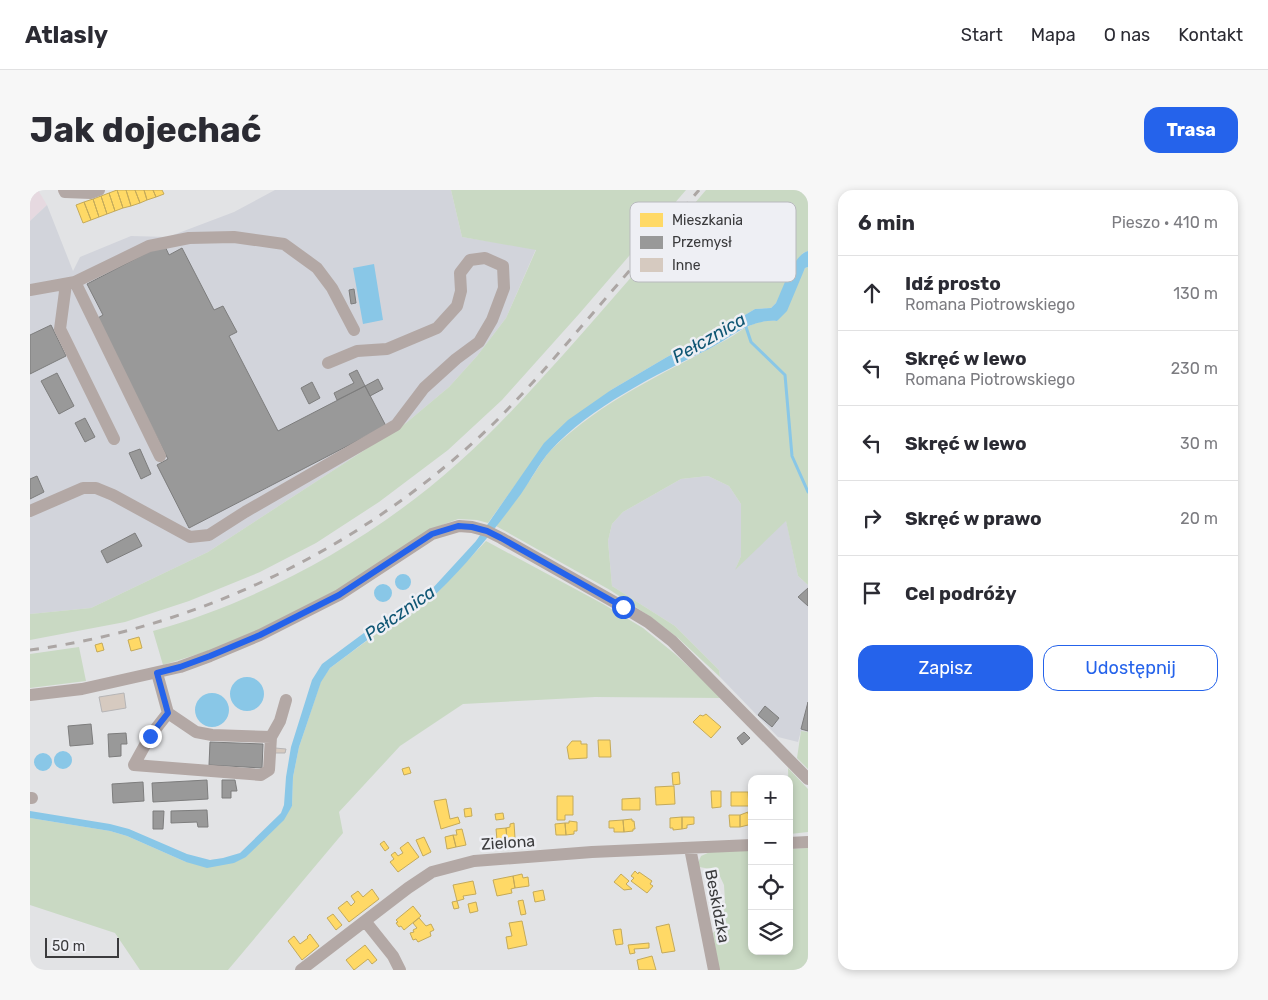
<!DOCTYPE html>
<html lang="pl">
<head>
<meta charset="utf-8">
<style>
  :root { --surface:#fff; --page:#f7f7f7; --text:#2b2b33; --muted:#7c7c81; --line:#e1e1e2; --accent:#2563eb }
  body { margin:0; font-family:Rubik,sans-serif; background:var(--page); color:var(--text) }
  .controls { position:absolute; right:15px; bottom:15px; display:grid; overflow:hidden; border-radius:10px; box-shadow:0 2px 8px #0003 }
  .controls button { width:45px; height:45px; display:grid; place-items:center; padding:0; border:0; border-bottom:1px solid var(--line); background:var(--surface); color:var(--text); font:25px sans-serif }
  .scale { position:absolute; left:15px; bottom:12px; width:74px; box-sizing:border-box; padding-left:5px; border:2px solid #3b3b3d; border-top:0; font-size:14px; line-height:18px; white-space:nowrap; color:#3b3b3d; -webkit-text-stroke:4px #eeeff4; paint-order:stroke }
  .stop { position:absolute; width:15px; height:15px; margin:-11px; border:4px solid #2563eb; border-radius:50%; background:#fff }
  .stop.end { background:#2563eb; border-color:#fff; box-shadow:0 1px 5px #0008 }
  .list { margin:0; padding:0; list-style:none }
  h2 { display:flex; justify-content:space-between; align-items:center; height:65px; margin:0; padding:0 20px; font-size:21px }
  h2 small { font-size:16px; font-weight:400; color:var(--muted) }
  .list li { display:grid; grid-template-columns:32px 1fr auto; gap:15px; align-items:center; box-sizing:border-box; height:75px; padding:0 20px; border-top:1px solid var(--line) }
  .list b { display:block; font-size:19px; white-space:nowrap }
  .list p { margin:0; font-size:16px; white-space:nowrap; color:var(--muted) }
  .list em { font-size:16px; font-style:normal; color:var(--muted) }
  .actions { display:flex; gap:10px; padding:15px 20px }
  .actions a { flex:1; padding:11px 0; border:1px solid var(--accent); border-radius:15px; text-align:center; font-size:18px; color:var(--accent) }
  .actions .main { background:var(--accent); color:#fff }
  .icon { flex:none; width:28px; height:28px; fill:none; stroke:currentColor; stroke-width:2; stroke-linecap:round; stroke-linejoin:round }
  .map { position:relative; flex:none; width:778px; height:780px; overflow:hidden; border-radius:15px }
  header { display:flex; align-items:center; gap:30px; box-sizing:border-box; height:70px; padding:0 25px; background:var(--surface); border-bottom:1px solid var(--line) }
  header strong { font-size:24px }
  nav { display:flex; gap:28px; margin-inline-start:auto; font-size:18px }
  .intro { display:flex; align-items:center; justify-content:space-between; box-sizing:border-box; height:120px; padding:0 30px }
  h1 { margin:0; font-size:35px }
  .button { padding:12px 22px; border-radius:15px; background:var(--accent); color:#fff; font-size:18px; font-weight:700 }
  main { display:flex; gap:30px; padding:0 30px }
  aside { flex:1; background:var(--surface); border-radius:15px; box-shadow:0 2px 8px #0003 }
  .map>svg:first-child { display:block }
  .commercial { fill:#e6d9e0 }
  .built { fill:#d2d4db }
  .green { fill:#c9d9c3 }
  .water { fill:#89c7e7 }
  .homes { fill:#ffd966; stroke:#c4aa5a }
  .industry { fill:#999; stroke:#7d7d7d }
  .lines { fill:none; stroke-linecap:round; stroke-linejoin:round }
  .stream { stroke:#89c7e7; stroke-width:3 }
  .building { fill:#d6cac0; stroke:#b6b5b6 }
  .minor { stroke:#b3a8a5; stroke-width:12 }
  .rail { stroke:#aca6a4; stroke-width:3; stroke-dasharray:9 9; stroke-linecap:butt }
  .route { stroke:#2563eb; stroke-width:6 }
  .labels { text-anchor:middle; stroke-width:5; stroke-linejoin:round; paint-order:stroke }
  .street-label { font-size:16px; fill:#3b3b3d; stroke:#eeeff4 }
  .water-label { font-size:18px; font-style:italic; fill:#0e5573; stroke:#eeeff4 }
  .key { fill:#eeeff4; stroke:#b8b9bd; stroke-width:1 }
  .key-label { font-size:14px; fill:#3b3b3d }
</style>
</head>
<body>
<header>
<strong>Atlasly</strong>
<nav><a>Start</a><a>Mapa</a><a>O nas</a><a>Kontakt</a></nav>
</header>
<div class="intro"><h1>Jak dojechać</h1><a class="button">Trasa</a></div>
<main>
<div class="map">
<svg width="778" height="780" viewBox="0 0 778 780">
  <rect width="100%" height="100%" fill="#e2e3e5"/>
  <path class="commercial" d="M0,0H8L17,15L0,31Z"/>
  <path class="built" d="M245,0H421L432,47L506,59L476,128L447,166L419,197L376,233L178,362L61,418L0,424V31L17,15L43,81L50,67L101,46L138,47L204,22Z
    M678,286L699,296L711,314V366L706,378L756,330L768,386L778,395V542L771,541L768,552L748,547L690,487L689,480L645,436L582,396L578,351L582,334L593,322L651,289Z"/>
  <path class="green" d="M421,0H656L549,124L472,210L418,260L349,312L286,353L230,382L159,411L95,432L0,450V424L61,418L178,362L376,233L419,197L447,166L476,128L506,60L432,47Z
    M676,0H778V61L773,63L746,113L741,118L725,119L693,138L637,167L581,200L486,294L458,333L447,330L428,329L399,340L306,401L228,440L181,460L133,475L123,441C233,410 342,350 428,273C466,240 499,202 533,165C581,111 629,55 676,0Z
    M778,77V395L768,386L756,331L705,380L711,366V314L699,296L678,286L651,289L593,322L582,334L578,351L582,396L645,436L689,480L690,487L648,448L622,428L580,400L466,336C478,321 489,306 500,290C507,280 513,268 522,259C573,210 631,185 692,152C714,141 720,129 747,131L775,78Z
    M456,351L573,414L613,438L645,464L692,508L565,507L433,514L370,556L309,622L313,643L198,780H110L85,743L0,715V628L80,641L97,646L156,672L216,667L262,616L263,587L269,557L291,491L300,478L380,419L406,404Z
    M49,457L56,491L0,498V464Z
    M771,541L778,542V579L767,568Z
    M758,578L778,599V642L760,644Z
    M778,658V780H689L683,743L693,734L695,711L694,695L687,680L669,677L668,673L671,666L680,662L722,660V761H759V659Z"/>
  <path class="water" d="M778,61V77L775,78L757,121L747,131C719,129 702,147 679,159C627,184 559,218 521,260C509,273 501,290 491,304C465,339 439,372 408,402C400,410 388,414 379,420C352,438 326,459 300,478L291,492L269,557L263,587L262,616L254,630L216,667L204,673L177,678L156,672L97,646L80,641L0,628V621L80,634L99,639L157,664L180,670L193,668L210,663L251,623L254,615L256,587L261,557L282,490L292,474L373,414L401,400L446,351L514,253L538,230L581,200L637,167L693,138L725,119L741,118L746,113C753,99 763,65 778,61Z
    M344,74L353,130L333,134L323,78Z
    M365 392a8 8 0 1 1 16 0a8 8 0 1 1-16 0Z
    M344 403a9 9 0 1 1 18 0a9 9 0 1 1-18 0Z
    M200 504a17 17 0 1 1 34 0a17 17 0 1 1-34 0Z
    M165 520a17 17 0 1 1 34 0a17 17 0 1 1-34 0Z
    M24 570a9 9 0 1 1 18 0a9 9 0 1 1-18 0Z
    M4 572a9 9 0 1 1 18 0a9 9 0 1 1-18 0Z"/>
  <path class="homes" d="M87,0L93,18L85,21L79,3Z
    M87,0H96L101,16L93,18Z
    M96,0H105L110,13L101,16Z
    M105,0H114L117,10L110,13Z
    M114,0H123L126,7L117,10Z
    M123,0H132L134,4L126,7Z
    M79,3L85,21L77,24L71,6Z
    M71,6L77,24L69,27L63,9Z
    M63,9L69,27L61,30L54,12Z
    M54,12L61,30L53,33L46,15Z
    M109,447L112,458L101,461L98,450Z
    M72,453L74,460L67,462L65,455Z
    M676,524L691,537L681,548L663,532L670,525L673,526Z
    M568,550H580L581,567H569Z
    M542,551H551V554H557V568L539,569L537,557Z
    M379,577L381,583L374,585L372,579Z
    M649,582L650,594L643,595L642,583Z
    M644,596L645,614L626,615L625,597Z
    M681,601H691V617L682,618Z
    M701,602H718L719,616H701Z
    M527,606H543V625H535V630H527Z
    M610,608V620H592V609Z
    M416,609L420,629L428,627L430,633L411,639L404,611Z
    M441,618L442,626L435,627L434,619Z
    M718,622V624H721L722,634L710,637V625Z
    M473,623L474,629L466,630L465,624Z
    M699,625H710V637H700Z
    M652,627H664V634L657,635V638L652,639Z
    M652,627V639L643,640V638H640V628Z
    M602,629V631H604L605,639H603V641L594,642L593,630Z
    M593,630L594,642H584V638H579V631Z
    M539,631L547,632V641H544V644L536,645L535,633H539Z
    M484,633L485,648L477,649L476,638L480,637V634Z
    M535,633L536,645H526L525,634Z
    M476,638L477,649L467,650L466,639Z
    M432,639L436,655L426,657L423,645H427L426,640Z
    M423,645L426,657L417,659L415,647Z
    M394,647L401,662L393,666L386,650Z
    M354,651L359,658L355,661L350,654Z
    M378,652L389,667L368,682L360,672L364,669L361,665L365,662L368,666L373,663L370,658Z
    M605,681L608,684L609,682L622,691L620,694L623,696L617,703L601,691L604,688L601,686Z
    M492,684L493,688L498,687L499,696L485,698L483,686Z
    M591,684L599,691L596,694L602,699L594,700L584,692Z
    M483,686L485,698L481,699L482,703L467,706L463,690Z
    M443,691L446,704L433,706L434,709L427,711L423,695Z
    M342,699L349,709L319,732L308,718L317,711L321,716L325,712L321,706L328,701L333,707Z
    M513,700L515,710L505,712L503,702Z
    M493,710L496,724L491,725L488,711Z
    M427,711L429,718L424,719L422,712Z
    M446,712L448,721L440,723L438,714Z
    M383,716L391,726L374,740L371,736L369,737L366,733L368,732L366,730Z
    M303,724L312,735L306,740L297,728Z
    M389,728L396,736L401,734L404,740L400,742L401,746L388,752L386,749L383,750L380,743L384,742L383,740L387,738L383,733Z
    M492,731L497,755L478,759L476,747L482,746L479,733Z
    M639,734L645,761L632,763L626,737Z
    M591,739L593,754L586,755L583,740Z
    M280,744L289,756L272,770L258,751L264,746L270,754L278,748L277,747Z
    M619,753V758L604,759L605,763L600,764L598,755Z
    M335,755L347,770L342,774L338,769L324,780L316,770Z
    M622,766L626,780H609L607,770Z"/>
  <path class="industry" d="M134,54L139,65L152,58L184,120L193,116L207,142L199,146L248,241L335,196L356,236L159,338L127,275L138,269L66,129L73,125L57,94Z
    M324,99L326,113L321,114L319,100Z
    M21,135L36,166L0,184V145Z
    M327,180L335,196L307,210L304,203L324,193L319,184Z
    M27,183L44,216L29,224L11,191Z
    M348,189L353,199L340,206L335,196Z
    M282,192L290,208L279,214L271,198Z
    M55,228L65,247L55,252L45,233Z
    M110,259L121,284L111,289L99,263Z
    M7,286L14,302L0,309V289Z
    M105,343L112,356L77,373L71,361Z
    M778,398V416L768,407Z
    M778,512V541L771,539Z
    M735,516L749,528L742,537L728,525Z
    M61,534L63,554L40,556L38,536Z
    M714,542L720,548L712,555L707,548Z
    M96,543L97,554H91V566L79,567L78,544Z
    M180,552L233,554L232,578L179,575Z
    M177,590L178,609L123,612L122,593Z
    M192,590H205L207,601H201V608H192Z
    M113,592L114,611L83,613L82,594Z
    M177,620L178,637H168L167,632L141,633V621Z
    M123,621H134L133,639H123Z"/>
  <g class="lines">
    <path class="stream" d="M715,134L721,152L755,185L762,266L778,302"/>
  </g>
  <path class="building" d="M94,503L96,518L72,522L69,507Z
    M245,558L256,559L255,563H245Z"/>
  <g class="lines">
    <path class="minor" d="M34,0L35,2L61,3L69,0
      M45,92L130,266
      M36,94L30,139L84,249
      M0,100L45,92L119,56L159,48L204,47L254,54L287,78L302,98L324,140
      M0,321L53,298H66L83,305L160,347L179,345L215,322L366,235L394,198L426,169L449,152L462,130L474,98L473,76L455,68L440,70L430,83L431,101L427,116L407,138L357,159L327,161L298,173
      M127,483L138,523L166,542L182,545L241,547L239,580L231,585L104,575L120,546L138,523
      M0,505L52,499L150,477L180,466L230,445L309,405L402,344L429,336L442,337L457,341L471,348L593,417L618,432L642,451L778,589
      M241,547L250,531L256,510
      M0,608H2
      M759,653L778,652
      M660,658L684,780
      M335,731L363,766L370,780
      M271,780L378,698L402,682L444,671L562,662L722,655"/>
    <path class="rail" d="M0,460C172,437 335,356 461,236C495,203 526,166 557,130C594,87 632,43 669,0"/>
  </g>
  <g class="lines">
    <path class="route" d="M120,546L138,523L127,483L150,477L180,466L230,445L309,405L402,344L428,336L442,337L457,341L471,348L593,417"/>
  </g>
  <g class="labels">
    <g class="street-label">
      <text transform="translate(478 652) rotate(-4)" y="6">Zielona</text>
      <text transform="translate(688 716) rotate(79)" y="6">Beskidzka</text>
    </g>
    <g class="water-label">
      <text transform="translate(679 148) rotate(-30)" y="6">Pełcznica</text>
      <text transform="translate(370 423) rotate(-35)" y="6">Pełcznica</text>
    </g>
  </g>
  <rect x="600" y="12" width="166" height="80" rx="8" class="key"/>
  <rect x="610" y="23" width="23" height="14" fill="#ffd966"/>
  <rect x="610" y="46" width="23" height="13" fill="#999"/>
  <rect x="610" y="68" width="23" height="14" fill="#d6cac0"/>
  <g class="key-label">
    <text x="642" y="35">Mieszkania</text>
    <text x="642" y="57">Przemysł</text>
    <text x="642" y="80">Inne</text>
  </g>
</svg>
<div class="controls">
<button>+</button>
<button>−</button>
<button><svg class="icon" aria-label="locate" viewBox="0 0 24 24"><circle cx="12" cy="12" r="6"/><path d="M12 2v4M12 18v4M2 12h4M18 12h4"/></svg></button>
<button><svg class="icon" aria-label="layers" viewBox="0 0 24 24"><path d="M12 4l9 5-9 5-9-5zM3 14l9 5 9-5"/></svg></button>
</div>
<div class="scale">50 m</div>
<div class="stop" style="left:593px;top:417px"></div>
<div class="stop end" style="left:120px;top:546px"></div>
</div>
<aside>
<h2>6 min<small>Pieszo · 410 m</small></h2>
<ul class="list">
<li><svg class="icon" aria-label="ahead" viewBox="0 0 24 24"><path d="M12 20V5M6 11l6-6 6 6"/></svg><div><b>Idź prosto</b><p>Romana Piotrowskiego</p></div><em>130 m</em></li>
<li><svg class="icon" aria-label="left" viewBox="0 0 24 24"><path d="M17 20v-9H6M10 6l-5 5 5 5"/></svg><div><b>Skręć w lewo</b><p>Romana Piotrowskiego</p></div><em>230 m</em></li>
<li><svg class="icon" aria-label="left" viewBox="0 0 24 24"><path d="M17 20v-9H6M10 6l-5 5 5 5"/></svg><div><b>Skręć w lewo</b></div><em>30 m</em></li>
<li><svg class="icon" aria-label="right" viewBox="0 0 24 24"><path d="M7 20v-9h11M14 6l5 5-5 5"/></svg><div><b>Skręć w prawo</b></div><em>20 m</em></li>
<li><svg class="icon" aria-label="arrive" viewBox="0 0 24 24"><path d="M6 21V4h12l-3 4 3 4H6"/></svg><div><b>Cel podróży</b></div></li>
</ul>
<div class="actions"><a class="main">Zapisz</a><a>Udostępnij</a></div>
</aside>
</main>
</body>
</html>
